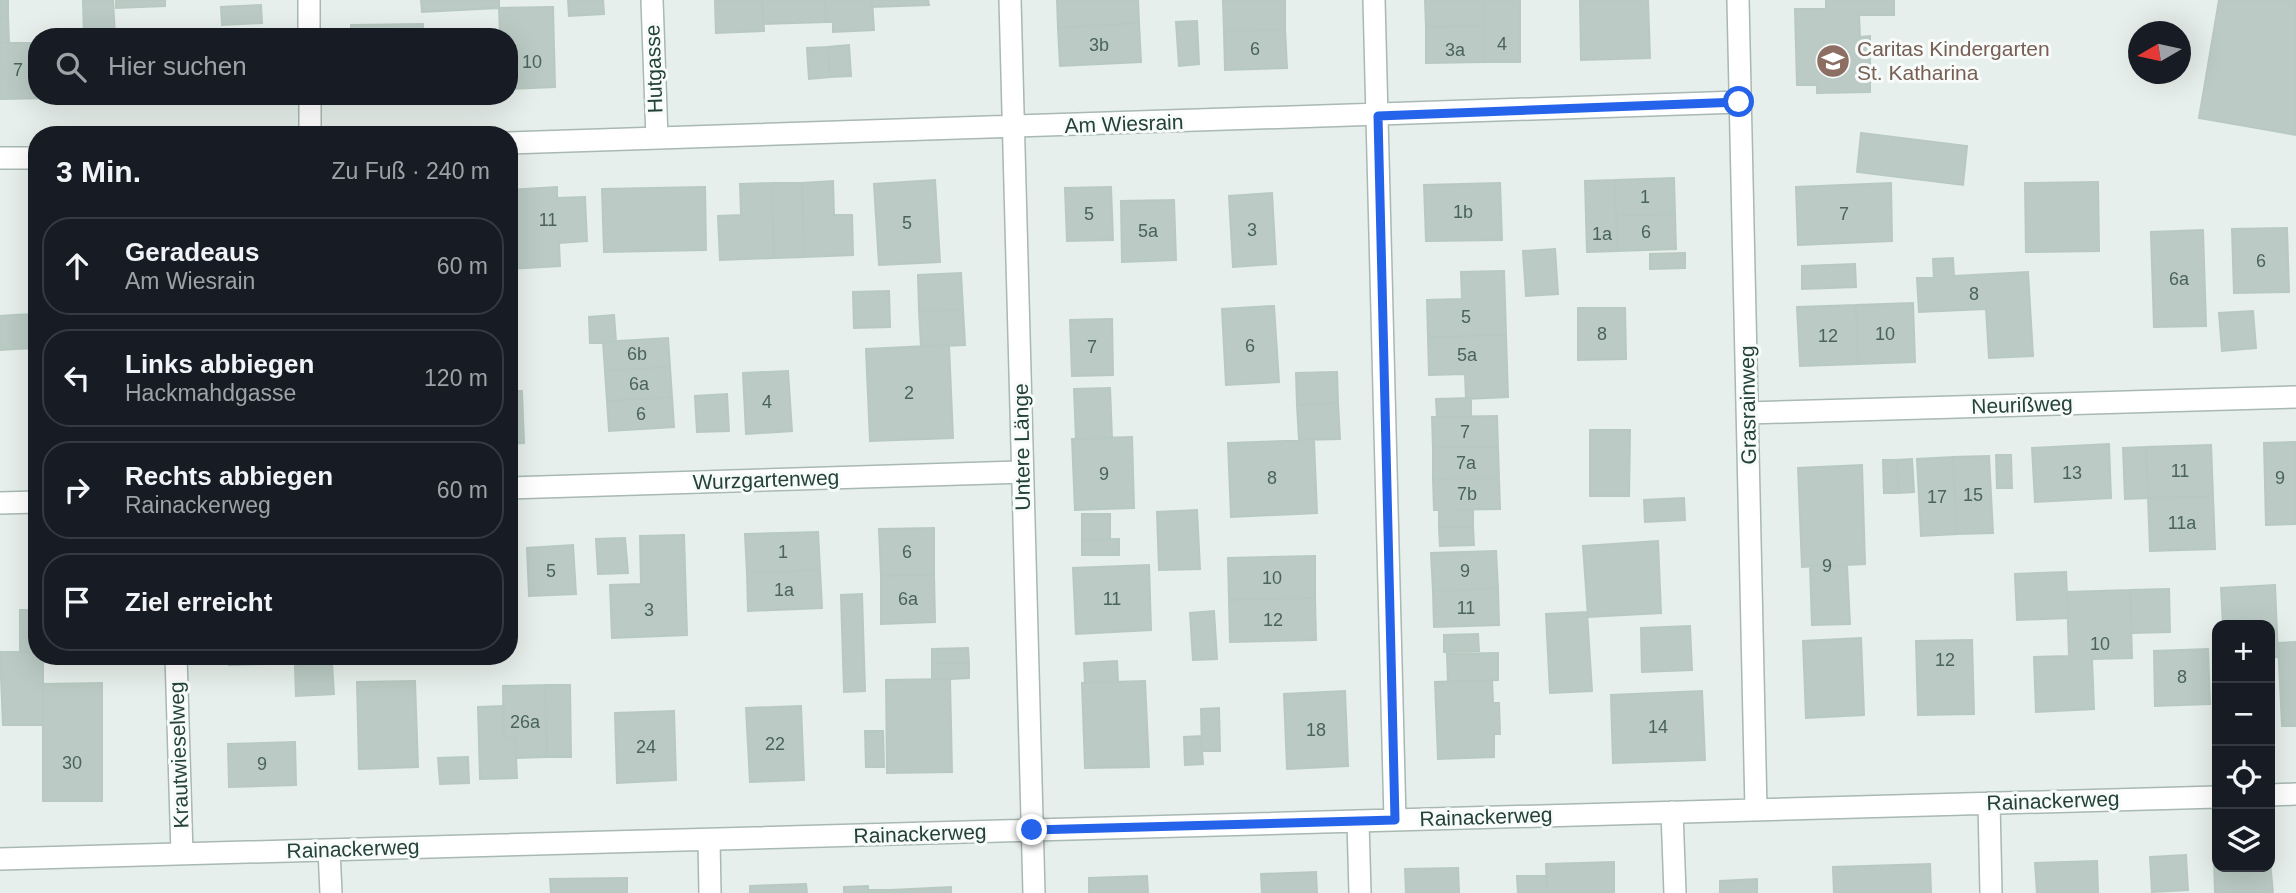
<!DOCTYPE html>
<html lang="de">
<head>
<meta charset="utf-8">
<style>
  :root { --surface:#171b24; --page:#20242c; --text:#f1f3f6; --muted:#9ea1a6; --line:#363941 }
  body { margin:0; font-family:Helvetica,sans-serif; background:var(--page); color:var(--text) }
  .controls { position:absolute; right:21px; bottom:21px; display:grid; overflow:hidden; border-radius:14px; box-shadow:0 7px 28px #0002 }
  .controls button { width:63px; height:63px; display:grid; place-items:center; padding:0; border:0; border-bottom:2px solid var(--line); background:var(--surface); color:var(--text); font:35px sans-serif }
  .compass { position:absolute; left:2128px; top:21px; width:63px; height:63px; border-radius:50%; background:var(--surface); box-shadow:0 7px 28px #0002; rotate:261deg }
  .stop { position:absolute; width:21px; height:21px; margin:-16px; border:5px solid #2563eb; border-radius:50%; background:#fff }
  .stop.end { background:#2563eb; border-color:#fff; box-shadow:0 2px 7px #0008 }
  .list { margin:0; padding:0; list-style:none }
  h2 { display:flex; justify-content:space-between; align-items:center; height:91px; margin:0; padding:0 28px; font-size:30px }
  h2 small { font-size:23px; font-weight:400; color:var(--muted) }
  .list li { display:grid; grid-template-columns:46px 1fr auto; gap:21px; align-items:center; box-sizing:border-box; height:98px; margin:0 14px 14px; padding:0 14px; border:2px solid var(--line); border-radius:28px }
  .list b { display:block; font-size:26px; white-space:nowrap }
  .list p { margin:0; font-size:23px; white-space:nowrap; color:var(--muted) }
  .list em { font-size:23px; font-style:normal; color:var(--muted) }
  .icon { flex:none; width:38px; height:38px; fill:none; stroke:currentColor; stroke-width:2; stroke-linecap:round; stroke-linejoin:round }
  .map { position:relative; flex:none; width:2296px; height:893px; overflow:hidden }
  .search { position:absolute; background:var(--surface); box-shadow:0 7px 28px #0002; left:28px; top:28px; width:490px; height:77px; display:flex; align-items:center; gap:18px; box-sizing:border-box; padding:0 24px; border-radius:28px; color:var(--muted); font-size:26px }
  .panel { position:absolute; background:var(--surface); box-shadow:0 7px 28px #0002; left:28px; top:126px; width:490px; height:539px; border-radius:28px }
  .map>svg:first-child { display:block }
  .building { fill:#bbcac4; stroke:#b8c9c2; stroke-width:2 }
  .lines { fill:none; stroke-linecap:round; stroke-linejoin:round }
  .minor-casing { stroke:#a8b8b2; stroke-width:24 }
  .minor { stroke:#fff; stroke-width:21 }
  .route { stroke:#2563eb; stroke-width:9 }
  .labels { text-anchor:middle; stroke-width:6; stroke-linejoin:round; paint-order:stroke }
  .number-label { font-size:18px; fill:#4a645c }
  .education-label { font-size:21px; fill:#785e54; stroke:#f7fbf9; text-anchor:start }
  .street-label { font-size:21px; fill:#24423a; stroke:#f7fbf9 }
</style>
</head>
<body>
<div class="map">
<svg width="2296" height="893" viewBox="0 0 2296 893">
  <rect width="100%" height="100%" fill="#e6efeb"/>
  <path class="building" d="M0,0H8V17H0Z
    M83,0H113L115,36L84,37Z
    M116,0H165V6L116,8Z
    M421,0H499V8L422,12Z
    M568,0H603L604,14L569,16Z
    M715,0H762L764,31L716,33Z
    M762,0H825L826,22L763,24Z
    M825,0H872L874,30L833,32V22H826Z
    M872,0H928L929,5L872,7Z
    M1057,0H1138L1139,23L1058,28Z
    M1223,0H1285V29L1224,31Z
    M1425,0H1483L1484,26L1426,27Z
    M1483,0H1520V62H1484Z
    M1580,0H1648L1650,58L1581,60Z
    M1826,0H1894V15H1859L1860,37L1870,36V92L1817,93V85H1797L1795,9H1826Z
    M2219,0H2296V135L2199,118Z
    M261,5L262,23L222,25L221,7Z
    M553,7L555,87L509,89V37H500L499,8Z
    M0,17H8L9,43H0Z
    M1197,21L1199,64L1179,66L1176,22Z
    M1139,23L1141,62L1060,66L1058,28Z
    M423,24V37H351V25Z
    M1484,26V62L1426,63V27Z
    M1285,29L1287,68L1225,70L1224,31Z
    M222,30V37H155V33Z
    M0,43H37V96L55,98L0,99Z
    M849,45L851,76L830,77L828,47Z
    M828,47L830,77L809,79L807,48Z
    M158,96H215L158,99Z
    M1861,133L1967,146L1963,185L1857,172Z
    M1674,178L1675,214L1616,216L1615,180Z
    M935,180L940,262L879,265L874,184Z
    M1615,180L1617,251L1587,252L1585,181Z
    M833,181L834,215H852L853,255L804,257L802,183Z
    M2098,182L2099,251L2026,252L2025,183Z
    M772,183H802L804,257L774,258Z
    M772,183L774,258L720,260L718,216L741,215L740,184Z
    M1500,183L1502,240L1426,241L1424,185Z
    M1891,183L1892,241L1798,245L1796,187Z
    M557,187V198L585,197L587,241L559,243L560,266L509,269V190Z
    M705,187L706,250L604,252L602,189Z
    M1111,187L1113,240L1067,241L1065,188Z
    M1272,193L1276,264L1233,267L1229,196Z
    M1174,200L1176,260L1122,262L1121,201Z
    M1675,214L1676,249L1617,251L1616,216Z
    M2287,228L2289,292L2234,293L2232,229Z
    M2203,230L2206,326L2154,327L2151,232Z
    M1555,249L1558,294L1526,296L1523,251Z
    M1685,253V268L1650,269V254Z
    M1953,258L1954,276L2028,272L2033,356L1989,358L1986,309L1919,312L1917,278H1934L1933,259Z
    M1855,264L1856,287L1802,289V266Z
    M1504,271L1506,335L1428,337L1427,300L1462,299L1461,272Z
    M961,273L963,309L919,311L918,275Z
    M889,291L890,327L854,328L853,292Z
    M1913,303L1915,362L1858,364L1856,305Z
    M1856,305L1858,364L1800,366L1797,307Z
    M1274,306L1279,382L1226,385L1222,309Z
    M1578,308H1625L1626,359L1578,360Z
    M963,309L965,345L921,347L919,311Z
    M2253,311L2256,348L2222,351L2219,313Z
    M37,314V348L15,349L13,315Z
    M13,315L15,349L0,350V316Z
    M614,315L616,341L590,343L589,317Z
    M1112,319L1113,375L1072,376L1070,320Z
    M1506,335L1508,397L1466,399L1465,374L1429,375L1428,337Z
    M668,338L670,367L605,371L603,342Z
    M949,345L953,438L870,441L866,349Z
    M670,367L672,397L607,401L605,371Z
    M788,371L792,431L746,434L743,373Z
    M1337,372L1338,403L1297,405L1296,373Z
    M1110,388L1112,438L1076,439L1074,389Z
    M509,391H522L524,443L509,444Z
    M727,394L729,431L697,432L695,396Z
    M672,397L674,427L609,431L607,401Z
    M1471,398V416L1437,417L1436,399Z
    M1338,403L1340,439L1299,440L1297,405Z
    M1497,416L1498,447L1433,448L1432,417Z
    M1590,430H1630L1629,496H1590Z
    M1132,437L1134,508L1075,510L1072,439Z
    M1314,440L1317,513L1231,517L1228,443Z
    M2296,442V524L2266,525L2264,443Z
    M2109,444L2111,498L2035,502L2032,448Z
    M2211,445L2213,496L2148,498L2146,447Z
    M1498,447L1499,478L1433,479V448Z
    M2146,447L2148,498L2125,499L2123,448Z
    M1996,455H2011L2012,488H1997Z
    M1989,456L1993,533L1957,534L1953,457Z
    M1953,457L1957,534L1921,536L1917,459Z
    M1912,459L1914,492L1899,493L1897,460Z
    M1883,460H1897L1899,493H1884Z
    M1862,465L1865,564L1802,567L1798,468Z
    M1499,478L1500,509L1434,510L1433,479Z
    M2213,496L2215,549L2150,551L2148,498Z
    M1684,498L1685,520L1645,522L1644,500Z
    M1473,509V527L1439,528V511Z
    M1197,510L1200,569L1159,570L1157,512Z
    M1082,514H1110V540H1082Z
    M1473,527L1474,545L1440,546L1439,528Z
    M934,528V575L881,576L879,529Z
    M818,532L820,570L747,573L745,534Z
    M684,535L687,635L612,638L610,585L641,584L640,536Z
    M625,538L628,573L598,574L596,539Z
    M1119,539V555H1082V540Z
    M1658,541L1661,613L1588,617L1583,546Z
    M573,545L576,594L529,596L527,548Z
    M1496,551L1498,588L1433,591L1431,553Z
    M1315,556V598L1229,600L1228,558Z
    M1149,565L1151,630L1076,634L1073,568Z
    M1847,565L1850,624L1812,625L1810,566Z
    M820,570L822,608L748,611L747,573Z
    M2066,572L2068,618L2017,620L2015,574Z
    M934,575L935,622L881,624V576Z
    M2275,585L2278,657H2270V625H2223L2221,588Z
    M1498,588L1499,625L1434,627L1433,591Z
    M2169,589L2170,632L2132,633L2130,590Z
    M2130,590L2132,658L2092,659L2094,709L2036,712L2034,657L2069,656L2067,592Z
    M862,594L865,691L844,692L841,595Z
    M1315,598L1316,640L1230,642L1229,600Z
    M20,610H37V652H20Z
    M1214,611L1217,659L1193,660L1190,613Z
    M1587,612L1592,691L1550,693L1546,614Z
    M1690,626L1692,670L1642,672L1641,628Z
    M1478,634L1479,651L1444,652V635Z
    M1861,638L1864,715L1806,718L1803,641Z
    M1972,640L1974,714L1918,715L1916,641Z
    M2296,642V726H2282L2278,643Z
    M968,648L969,663L932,664V649Z
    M2208,649L2210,704L2155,706L2154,651Z
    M0,652H37V656H43V725H3Z
    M1498,653V680L1448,682L1447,654Z
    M229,656H267V664L229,665Z
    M1117,661L1118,682L1085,683L1084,663Z
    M969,663V678L932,680V664Z
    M332,664L334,694L296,696L295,666Z
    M950,679L952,772L887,773L886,680Z
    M1492,680L1493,703H1499L1500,734H1494V757L1438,759L1435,682Z
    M415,681L418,767L359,769L357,682Z
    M1145,681L1149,767L1085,768L1082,683Z
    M102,683V801H43V684Z
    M545,685H570L571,757H547Z
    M545,685L547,757L516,758L515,737L504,738L503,686Z
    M1345,691L1348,766L1287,769L1284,694Z
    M1702,691L1705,760L1613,763L1611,695Z
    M504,706V738L515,737L517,778L480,779L478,707Z
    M801,706L804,780L750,782L746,708Z
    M1219,708L1220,751H1202L1201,709Z
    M674,711L676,780L617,783L615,713Z
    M865,731H883L884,767H866Z
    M1201,736L1203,764L1185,765L1184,737Z
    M295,742L296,785L229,787L228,744Z
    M468,757L469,783L440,784L438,758Z
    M2186,855L2188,890L2152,892L2150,857Z
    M2097,861L2098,893H2037L2035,863Z
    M2270,861L2273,893H2215L2214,863H2217V867H2270Z
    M1614,862V893H1547L1546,864Z
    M1930,864L1931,893H1834L1833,867Z
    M1458,868L1459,893H1406L1405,869Z
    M1316,872L1317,893H1262L1261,874Z
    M1147,876L1148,893H1089V878Z
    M1517,876H1547V893H1518Z
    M627,878V893H551L550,879Z
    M1757,879V893H1720V881Z
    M806,884L807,893H750V886Z
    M868,886V893H844V887Z
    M951,887V893H891V890Z
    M868,890H891V893H868Z"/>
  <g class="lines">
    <g class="minor-casing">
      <path id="minor" d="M309,0V37
        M652,0L657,138
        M1010,0L1034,893
        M1374,0L1395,820
        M1738,0L1756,810
        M310,96V135
        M509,143L1739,102
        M0,158H37
        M1748,413L2296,397
        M509,488L1022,472
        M0,503L37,502
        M176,656L182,854
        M2270,795L2296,794
        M1989,803L1991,893
        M1672,812L1675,893
        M1358,821L1360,893
        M709,840L710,893
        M329,850L331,893
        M0,859L2217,797"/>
    </g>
    <use href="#minor" class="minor"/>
  </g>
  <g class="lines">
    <path class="route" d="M1032,830L1395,820L1378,116L1739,102"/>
  </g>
  <defs>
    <g id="school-disc" transform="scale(1.75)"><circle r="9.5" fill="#8d6e63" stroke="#f7fbf9"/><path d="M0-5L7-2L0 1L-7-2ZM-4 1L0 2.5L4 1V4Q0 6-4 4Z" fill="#fff"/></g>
  </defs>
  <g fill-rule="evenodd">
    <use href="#school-disc" x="1833" y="61"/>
  </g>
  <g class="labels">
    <g class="number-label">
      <text x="1502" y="50">4</text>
      <text x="1099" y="51">3b</text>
      <text x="1255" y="55">6</text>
      <text x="1455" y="56">3a</text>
      <text x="532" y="68">10</text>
      <text x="18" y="76">7</text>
      <text x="1645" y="203">1</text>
      <text x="1463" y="218">1b</text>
      <text x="1089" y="220">5</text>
      <text x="1844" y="220">7</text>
      <text x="548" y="226">11</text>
      <text x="907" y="229">5</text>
      <text x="1252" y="236">3</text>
      <text x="1148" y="237">5a</text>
      <text x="1646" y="238">6</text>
      <text x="1602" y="240">1a</text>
      <text x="2261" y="267">6</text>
      <text x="2179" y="285">6a</text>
      <text x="1974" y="300">8</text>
      <text x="1466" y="323">5</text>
      <text x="1602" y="340">8</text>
      <text x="1885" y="340">10</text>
      <text x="1828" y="342">12</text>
      <text x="1250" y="352">6</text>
      <text x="1092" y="353">7</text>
      <text x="637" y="360">6b</text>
      <text x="1467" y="361">5a</text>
      <text x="639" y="390">6a</text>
      <text x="909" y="399">2</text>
      <text x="767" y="408">4</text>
      <text x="641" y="420">6</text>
      <text x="1465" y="438">7</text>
      <text x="1466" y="469">7a</text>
      <text x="2180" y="477">11</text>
      <text x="2072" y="479">13</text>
      <text x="1104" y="480">9</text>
      <text x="1272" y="484">8</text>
      <text x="2280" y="484">9</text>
      <text x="1467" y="500">7b</text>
      <text x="1973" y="501">15</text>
      <text x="1937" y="503">17</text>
      <text x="2182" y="529">11a</text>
      <text x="783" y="558">1</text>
      <text x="907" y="558">6</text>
      <text x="1827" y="572">9</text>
      <text x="551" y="577">5</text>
      <text x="1465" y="577">9</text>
      <text x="1272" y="584">10</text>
      <text x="784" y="596">1a</text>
      <text x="908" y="605">6a</text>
      <text x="1112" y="605">11</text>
      <text x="1466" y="614">11</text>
      <text x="649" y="616">3</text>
      <text x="1273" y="626">12</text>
      <text x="2100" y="650">10</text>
      <text x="1945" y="666">12</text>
      <text x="2182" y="683">8</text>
      <text x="525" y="728">26a</text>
      <text x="1658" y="733">14</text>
      <text x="1316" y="736">18</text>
      <text x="775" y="750">22</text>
      <text x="646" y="753">24</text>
      <text x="72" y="769">30</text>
      <text x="262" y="770">9</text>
    </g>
    <g class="education-label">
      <text x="1857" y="56">Caritas Kindergarten<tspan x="1857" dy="24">St. Katharina</tspan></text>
    </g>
    <g class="street-label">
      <text transform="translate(654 69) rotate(-92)" y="7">Hutgasse</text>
      <text transform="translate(1124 124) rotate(-2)" y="7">Am Wiesrain</text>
      <text transform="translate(1748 405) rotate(-91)" y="7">Grasrainweg</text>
      <text transform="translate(2022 405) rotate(-2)" y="7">Neurißweg</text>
      <text transform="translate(1022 447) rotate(-91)" y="7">Untere Länge</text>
      <text transform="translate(766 480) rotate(-2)" y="7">Wurzgartenweg</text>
      <text transform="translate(179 755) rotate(-92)" y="7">Krautwieselweg</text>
      <text transform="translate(2053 801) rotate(-2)" y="7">Rainackerweg</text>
      <text transform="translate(1486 817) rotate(-2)" y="7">Rainackerweg</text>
      <text transform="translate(920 834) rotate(-2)" y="7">Rainackerweg</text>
      <text transform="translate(353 849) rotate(-2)" y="7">Rainackerweg</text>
    </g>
  </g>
</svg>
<div class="controls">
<button>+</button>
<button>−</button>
<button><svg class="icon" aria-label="locate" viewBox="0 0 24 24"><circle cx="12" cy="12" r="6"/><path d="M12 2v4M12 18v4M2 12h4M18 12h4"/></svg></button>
<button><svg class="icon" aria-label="layers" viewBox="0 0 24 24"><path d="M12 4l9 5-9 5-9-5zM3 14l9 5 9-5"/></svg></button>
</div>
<svg class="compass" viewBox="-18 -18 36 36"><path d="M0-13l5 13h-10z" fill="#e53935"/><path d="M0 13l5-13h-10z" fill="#9ea1a6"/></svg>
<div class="stop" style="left:1739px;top:102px"></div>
<div class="stop end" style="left:1032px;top:830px"></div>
<div class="search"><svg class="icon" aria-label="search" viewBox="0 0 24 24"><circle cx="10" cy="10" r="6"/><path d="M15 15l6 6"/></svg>Hier suchen</div>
<section class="panel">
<h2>3 Min.<small>Zu Fuß · 240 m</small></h2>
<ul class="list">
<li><svg class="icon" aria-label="ahead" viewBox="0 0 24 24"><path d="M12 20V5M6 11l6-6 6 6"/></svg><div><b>Geradeaus</b><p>Am Wiesrain</p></div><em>60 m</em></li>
<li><svg class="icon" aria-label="left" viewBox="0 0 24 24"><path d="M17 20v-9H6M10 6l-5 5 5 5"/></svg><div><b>Links abbiegen</b><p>Hackmahdgasse</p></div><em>120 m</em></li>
<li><svg class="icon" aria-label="right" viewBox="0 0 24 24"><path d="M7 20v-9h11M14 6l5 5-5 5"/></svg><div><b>Rechts abbiegen</b><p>Rainackerweg</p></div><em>60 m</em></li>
<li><svg class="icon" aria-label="arrive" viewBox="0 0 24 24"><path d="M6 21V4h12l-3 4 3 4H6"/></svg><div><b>Ziel erreicht</b></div></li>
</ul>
</section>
</div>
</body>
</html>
